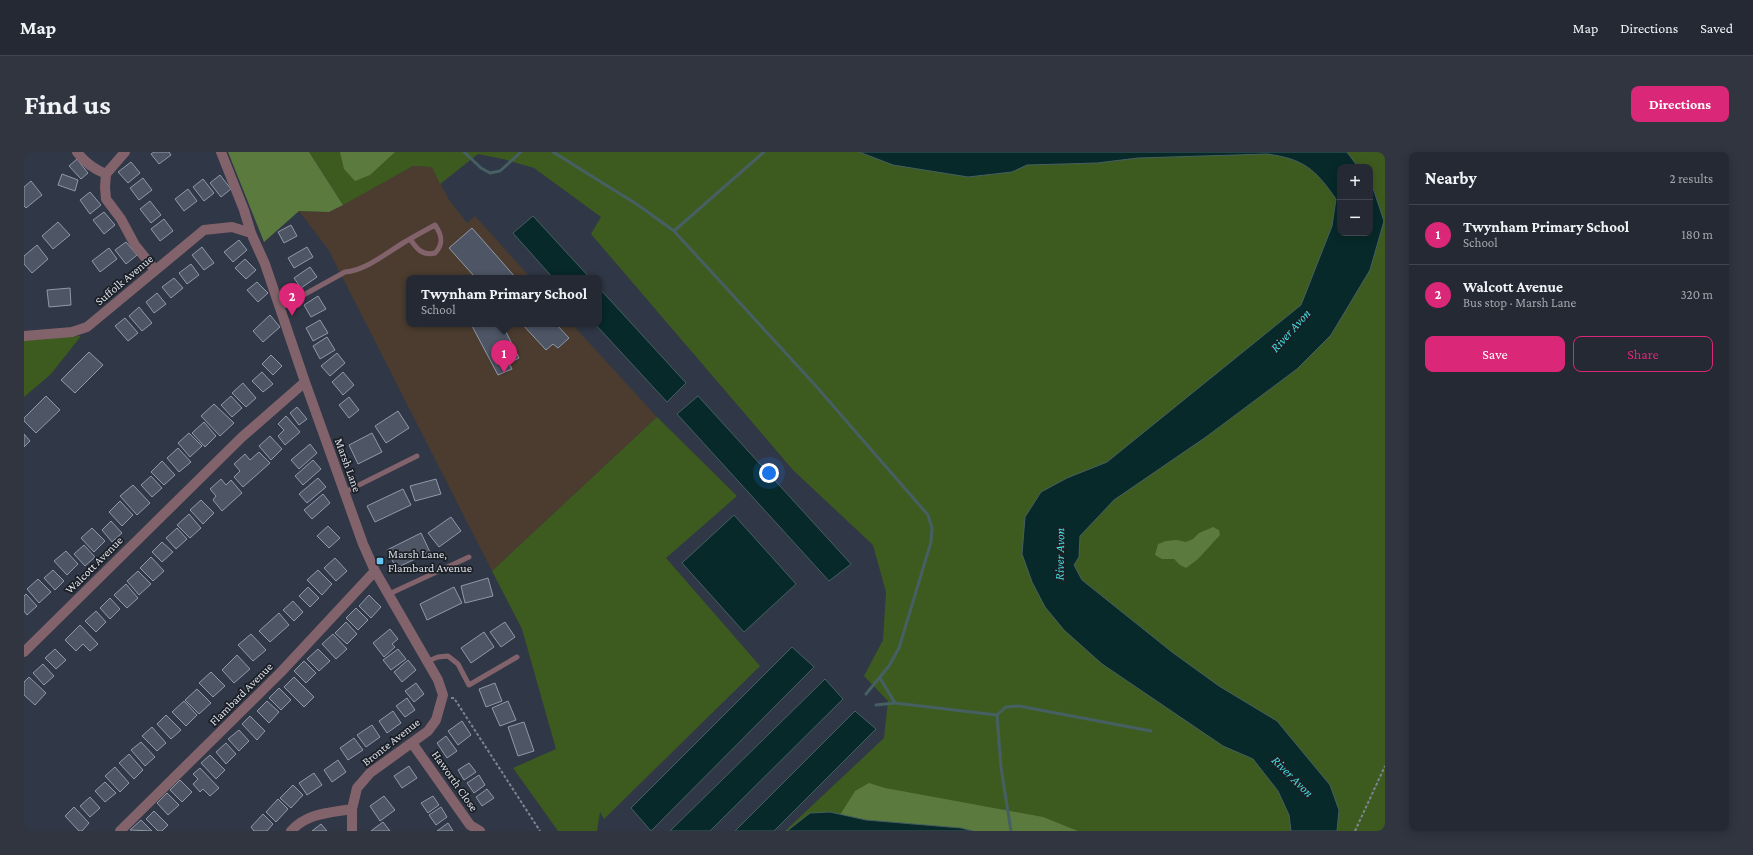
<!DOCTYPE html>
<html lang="en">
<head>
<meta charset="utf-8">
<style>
  :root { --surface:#242934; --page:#303540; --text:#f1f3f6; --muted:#a3a6ac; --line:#41454f; --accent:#db2777 }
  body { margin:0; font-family:"Crimson Pro",serif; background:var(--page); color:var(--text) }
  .controls { position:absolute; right:12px; top:12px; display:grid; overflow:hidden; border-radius:8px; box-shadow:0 2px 10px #0003 }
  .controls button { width:36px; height:36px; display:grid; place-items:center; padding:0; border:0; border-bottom:1px solid var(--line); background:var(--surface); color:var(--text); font:20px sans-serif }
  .you { position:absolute; left:745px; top:321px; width:14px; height:14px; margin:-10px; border:3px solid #fff; border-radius:50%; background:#1a73e8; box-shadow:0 0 0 6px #1a73e833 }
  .badge { display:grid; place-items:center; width:26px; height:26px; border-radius:50%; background:var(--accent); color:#fff; font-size:13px; font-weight:700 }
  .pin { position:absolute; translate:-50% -33px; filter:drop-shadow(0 1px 2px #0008) }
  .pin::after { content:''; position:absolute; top:21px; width:14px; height:12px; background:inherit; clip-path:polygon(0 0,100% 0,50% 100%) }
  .popup { position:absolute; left:382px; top:123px; width:196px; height:52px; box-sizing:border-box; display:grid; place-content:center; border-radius:8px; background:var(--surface); filter:drop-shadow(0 1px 3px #0005); font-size:13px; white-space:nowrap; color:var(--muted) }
  .popup b { font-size:15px; color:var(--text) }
  .popup::after { content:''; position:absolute; left:50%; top:100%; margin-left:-8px; border:8px solid transparent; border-top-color:var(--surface) }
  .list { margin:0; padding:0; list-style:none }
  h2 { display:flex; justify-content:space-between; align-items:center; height:52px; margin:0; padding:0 16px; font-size:17px }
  h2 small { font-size:13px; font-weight:400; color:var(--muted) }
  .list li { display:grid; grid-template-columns:26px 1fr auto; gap:12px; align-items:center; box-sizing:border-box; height:60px; padding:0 16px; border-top:1px solid var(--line) }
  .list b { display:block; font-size:15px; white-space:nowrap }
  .list p { margin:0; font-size:13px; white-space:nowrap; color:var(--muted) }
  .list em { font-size:13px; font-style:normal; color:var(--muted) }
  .actions { display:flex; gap:8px; padding:12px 16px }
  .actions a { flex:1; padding:9px 0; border:1px solid var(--accent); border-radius:8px; text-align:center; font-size:14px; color:var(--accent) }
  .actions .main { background:var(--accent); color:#fff }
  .map { position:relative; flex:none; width:1361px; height:679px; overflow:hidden; border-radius:8px }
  header { display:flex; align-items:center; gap:24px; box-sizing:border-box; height:56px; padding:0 20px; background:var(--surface); border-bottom:1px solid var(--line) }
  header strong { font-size:19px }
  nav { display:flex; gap:22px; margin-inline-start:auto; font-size:14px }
  .intro { display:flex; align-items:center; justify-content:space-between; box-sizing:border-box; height:96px; padding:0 24px }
  h1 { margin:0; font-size:28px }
  .button { padding:10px 18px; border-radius:8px; background:var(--accent); color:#fff; font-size:14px; font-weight:700 }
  main { display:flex; gap:24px; padding:0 24px }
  aside { flex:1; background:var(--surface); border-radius:8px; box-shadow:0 2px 10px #0003 }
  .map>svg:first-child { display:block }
  .education { fill:#4b3c2f }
  .green { fill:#3e5b1f; fill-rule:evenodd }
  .forest { fill:#5b7a3d }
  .water { fill:#072929; stroke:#465f62 }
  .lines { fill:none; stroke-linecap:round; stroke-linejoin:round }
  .stream { stroke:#465f62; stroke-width:3 }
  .building { fill:#4e5665; stroke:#9099aa }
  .path { stroke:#7e8390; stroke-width:2; stroke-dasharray:3 2; stroke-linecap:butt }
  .lane { stroke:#83636b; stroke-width:5 }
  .street { stroke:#83636b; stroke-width:10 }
  .poi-dot { fill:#68c4f0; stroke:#1b1f25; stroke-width:1.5 }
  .labels { text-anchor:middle; stroke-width:3.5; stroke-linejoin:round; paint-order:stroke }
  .street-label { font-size:12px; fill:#dadee8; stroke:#1b1f25 }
  .poi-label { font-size:12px; fill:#dadee8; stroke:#1b1f25; text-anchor:start }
  .water-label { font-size:13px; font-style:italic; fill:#43dedf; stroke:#1b1f25 }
</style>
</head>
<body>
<header>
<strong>Map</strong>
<nav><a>Map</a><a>Directions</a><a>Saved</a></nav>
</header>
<div class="intro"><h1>Find us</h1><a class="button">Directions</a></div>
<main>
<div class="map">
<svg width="1361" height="679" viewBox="0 0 1361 679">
  <rect width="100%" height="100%" fill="#303746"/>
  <path class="education" d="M389,14L408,15L425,48L443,71L451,64L507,126H385V172H548L633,265L468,419L304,97L275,59L305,60Z"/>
  <path class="green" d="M285,0H1361V679H761L860,586L864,549L840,524L859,488L862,440L849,393L769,318L567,82L577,65L510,16L479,7L454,2L416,32L408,15L389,14L319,53ZM1316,15H1346V81H1316Z
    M57,184L27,222L0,245V187Z
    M633,265L713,344L642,406L736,514L580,667L576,660L573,679H534L489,616L532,597L498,477L468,419Z"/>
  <path class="forest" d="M204,0H285L319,53L305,60L275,59L240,90Z
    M316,0H371L346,23L331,29L320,17Z
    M1189,375L1195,378L1196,383L1174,407L1162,416L1156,413L1150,407H1138L1131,403L1134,392L1142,389L1153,388L1162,390L1169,387L1175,381Z
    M845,631L861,636L1019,665L1054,679H949L937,676L842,668L816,663L831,639Z"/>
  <path class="water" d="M835,0H1323L1334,15H1316V81H1346V32L1350,39L1360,69L1346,118L1307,183L1273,217L1182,285L1090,348L1056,384L1055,405L1050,413L1058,428L1148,500L1195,534L1253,569L1306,633L1315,658L1313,679H1267L1265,663L1254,639L1229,607L1199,594L1078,512L1040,478L1021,455L1008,430L998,402L1001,365L1017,340L1043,326L1083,310L1277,153L1308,74L1312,47C1291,17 1280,7 1243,2L1114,6L1073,11L1003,13L988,20L944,25L869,13Z
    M509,64L566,126H529L489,81Z
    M575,136L662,231L643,250L571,172H575Z
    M674,244L827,412L805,429L653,262Z
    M710,363L772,432L720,480L658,411Z
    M768,495L790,515L627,679L607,656Z
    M801,527L819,547L686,679H646Z
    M831,559L852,577L750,679H711Z
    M806,660L842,668L937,676L949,679H763L786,661Z"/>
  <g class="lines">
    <path class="stream" d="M440,0L457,16L466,21L476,19L497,0
      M529,0L614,53L650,79L791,233L904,363L908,376L907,390L875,496L865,514L842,542
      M650,79L740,0
      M856,526L871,551
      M852,553L871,551L973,563
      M973,563L982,555L995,554L1127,579
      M973,563L977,615L987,679"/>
  </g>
  <path class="building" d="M130,0H145L147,3L135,12L127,2Z
    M53,7L64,21L57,27L45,14Z
    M107,10L116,21L104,31L94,20Z
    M38,22L54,28L51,39L34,33Z
    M196,23L207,37L197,45L186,31Z
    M119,26L128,38L115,48L106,36Z
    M179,27L190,41L180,49L169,35Z
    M7,29L18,43L2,56L0,54V35Z
    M164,37L173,49L160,59L151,47Z
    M66,40L77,53L66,62L56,48Z
    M126,49L137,63L127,71L116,57Z
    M80,60L91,73L80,82L69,68Z
    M140,67L149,79L136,89L127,77Z
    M34,70L46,83L29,97L18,84Z
    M267,73L273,84L260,91L254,80Z
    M448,76L492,126H448L450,124L425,96Z
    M215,88L223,98L209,110L200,100Z
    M102,90L113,103L102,112L91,98Z
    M13,93L24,107L8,121L0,112V104Z
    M178,95L190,111L180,118L168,103Z
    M283,95L289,105L270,116L264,106Z
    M85,96L93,107L76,120L68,109Z
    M221,107L232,118L222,127L211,116Z
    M167,112L175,123L163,132L155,121Z
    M286,115L293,125L277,136L270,126Z
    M150,126L159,136L147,146L138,135Z
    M233,130L244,141L234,150L223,138Z
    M46,136L47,153L25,155L23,138Z
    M133,141L142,152L130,161L122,150Z
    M294,144L302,157L287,165L280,153Z
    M115,155L128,171L118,179L105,164Z
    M246,163L256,175L239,190L229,179Z
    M101,166L114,181L104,189L91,174Z
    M296,168L304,181L289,189L282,176Z
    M447,172H478L495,206L485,211L488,217L474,223Z
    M498,172H532L545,186L534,196L529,192L522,198Z
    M303,185L311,198L296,207L289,194Z
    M65,200L79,213L51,241L37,228Z
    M313,201L321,211L306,224L297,214Z
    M247,203L258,214L249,223L238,212Z
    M238,220L249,232L239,240L228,229Z
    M319,220L330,233L319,243L308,230Z
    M219,231L232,246L222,255L208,241Z
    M22,244L36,258L12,281L0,269V266Z
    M207,244L218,256L208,265L197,253Z
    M325,245L335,258L325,266L315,253Z
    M190,252L210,271L196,284L177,264Z
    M273,255L283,267L275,273L266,261Z
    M374,259L385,276L362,291L351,274Z
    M262,264L276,280L261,293L254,284L260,278L254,272Z
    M180,270L192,284L181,295L168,281Z
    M165,281L178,294L166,305L154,291Z
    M348,281L358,300L334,312L325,293Z
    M0,282L6,289L0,295Z
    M246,284L258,297L247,308L235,294Z
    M286,292L293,301L275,317L267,308Z
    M154,296L167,310L155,320L143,306Z
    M235,300L246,311L219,335L210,325L216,319L210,312L221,302L226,308Z
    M289,308L297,317L279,333L271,324Z
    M138,309L151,323L140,333L127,320Z
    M127,324L138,336L128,345L117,333Z
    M294,326L302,335L283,351L275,342Z
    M197,327L202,333L207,328L218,341L198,359L189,348L192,344L186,337Z
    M412,327L417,342L391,349L386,334Z
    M109,333L126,351L113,363L96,344Z
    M379,337L387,353L351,370L343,354Z
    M299,342L306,351L288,367L280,358Z
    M177,348L190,361L179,372L166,358Z
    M96,349L109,363L98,374L85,360Z
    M165,362L177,376L166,386L153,373Z
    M427,365L437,379L415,395L404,381Z
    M87,369L98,381L88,390L78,378Z
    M304,374L316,386L305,396L293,384Z
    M68,376L81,389L70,400L57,386Z
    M153,376L163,387L152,397L142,386Z
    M397,381L406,400L372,416L363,398Z
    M138,390L149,400L138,410L128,400Z
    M60,393L71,405L61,414L50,402Z
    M42,399L54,412L43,423L30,409Z
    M127,405L140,419L129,429L116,416Z
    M311,406L323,419L312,429L300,416Z
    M29,418L40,429L31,438L20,426Z
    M294,418L308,432L298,443L283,428Z
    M114,419L127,432L115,443L103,429Z
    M464,426L469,444L441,451L437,434Z
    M14,427L27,440L15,451L3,437Z
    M102,432L114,446L103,456L90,443Z
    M284,435L295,446L286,455L275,444Z
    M430,435L438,451L403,468L396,452Z
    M2,442L13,454L3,463L0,459V444Z
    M345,443L357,455L347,466L335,454Z
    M86,446L96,457L86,467L76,456Z
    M269,449L279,460L270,469L259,458Z
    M332,456L344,468L334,478L322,466Z
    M72,459L82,470L72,480L61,469Z
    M255,461L265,473L246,490L235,479Z
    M322,470L333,482L323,492L311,481Z
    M481,470L491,485L477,495L466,480Z
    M56,473L74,492L66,499L59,492L52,499L41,488Z
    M366,477L374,487L368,492L371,495L360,505L349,491Z
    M460,480L470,495L447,511L437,496Z
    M227,482L242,498L229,509L214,493Z
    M309,482L323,497L312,507L298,492Z
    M31,497L42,508L32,517L21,506Z
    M294,497L306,509L295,519L283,507Z
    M374,497L382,507L367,518L359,508Z
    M213,503L226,517L210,531L198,518Z
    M384,508L392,518L378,530L370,520Z
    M280,509L292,521L282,531L270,519Z
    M19,512L30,524L20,533L9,521Z
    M187,520L201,534L189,545L175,531Z
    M5,525L22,541L11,553L0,543V530Z
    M270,525L290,545L280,555L260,535Z
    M392,531L400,542L390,550L381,539Z
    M471,531L478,549L462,555L455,537Z
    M255,536L267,548L257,558L245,546Z
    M173,537L187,551L175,562L161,548Z
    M383,546L391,558L381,565L372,554Z
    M160,549L173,563L162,574L148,560Z
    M243,549L255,560L245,571L233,559Z
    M484,549L492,568L476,574L468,556Z
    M369,559L377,571L363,581L355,569Z
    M142,563L157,578L147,587L133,572Z
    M226,564L241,579L233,588L218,572Z
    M438,569L447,583L434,593L424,579Z
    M500,570L510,599L494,604L484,575Z
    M348,573L356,585L342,595L333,583Z
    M128,575L142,591L133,599L118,584Z
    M215,578L225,589L215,599L204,587Z
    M422,584L433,599L423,606L413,591Z
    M330,586L339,598L324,608L316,596Z
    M117,590L131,605L121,614L107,598Z
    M202,591L212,602L202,612L192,600Z
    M105,602L119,618L110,627L95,611Z
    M186,603L201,618L192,627L177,611Z
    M314,608L322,620L308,630L300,618Z
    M445,611L452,620L440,628L434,618Z
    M385,614L393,626L378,636L370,624Z
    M91,615L105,631L96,640L81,624Z
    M176,616L195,636L186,644L179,637L176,640L169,632L174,627L169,622Z
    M290,621L298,633L283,643L275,631Z
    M455,623L461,633L450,641L443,631Z
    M156,628L168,640L158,650L146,638Z
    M81,630L92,641L81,650L71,639Z
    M269,633L279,643L267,656L256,646Z
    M463,637L470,646L458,654L452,645Z
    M143,641L155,653L144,663L133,651Z
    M360,644L371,658L356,669L346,654Z
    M409,644L415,653L404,661L397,651Z
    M66,645L76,656L66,665L56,654Z
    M254,647L264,657L252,670L242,660Z
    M50,655L65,671L58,679H55L41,664Z
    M417,655L423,665L412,673L405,663Z
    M130,659L144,673L138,679H134L122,667Z
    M239,662L249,672L243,679H230L227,675Z
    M117,668L128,679L106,678Z
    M359,670L366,679H347Z
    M424,671L429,679H413Z
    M297,672L303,679H288Z"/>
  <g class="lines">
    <path class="path" d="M427,546H430L516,679
      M1331,679L1361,614"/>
    <path class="lane" d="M256,156L321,120C342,118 361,102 379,91C389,85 400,79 411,73C418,83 420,92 411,101C398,104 393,97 386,87
      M321,340L393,304
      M365,442L445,405
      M404,509L414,505L424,504L434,512L445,533L493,505"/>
    <path class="street" d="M53,0C61,11 70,17 82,22
      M101,0L82,22L81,35L82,47L97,67L111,93L131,118
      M197,0L220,58L227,81
      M0,184L48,180L63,175L180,78L208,75L227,81L241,112L281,230L339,392L351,419L414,528L419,543L412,568L404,579L346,621L333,636L328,657V679
      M0,500L218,285L281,230
      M388,591L446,673L456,679
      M96,679L257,520L351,419
      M267,679C283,661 305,661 328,657"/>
  </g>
  <rect class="poi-dot" x="352" y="405" width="8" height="8" rx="2"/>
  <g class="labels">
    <g class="street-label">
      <text transform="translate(100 128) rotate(-40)" y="4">Suffolk Avenue</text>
      <text transform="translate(324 313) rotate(70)" y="4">Marsh Lane</text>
      <text transform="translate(70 413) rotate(-45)" y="4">Walcott Avenue</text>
      <text transform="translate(217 542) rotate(-45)" y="4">Flambard Avenue</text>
      <text transform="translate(367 590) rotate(-38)" y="4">Bronte Avenue</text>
      <text transform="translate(431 629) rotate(55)" y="4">Haworth Close</text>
    </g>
    <g class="poi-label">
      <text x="364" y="406">Marsh Lane,<tspan x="364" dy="14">Flambard Avenue</tspan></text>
    </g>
    <g class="water-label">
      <text transform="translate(1266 178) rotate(-48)" y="5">River Avon</text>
      <text transform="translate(1035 402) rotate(-89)" y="5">River Avon</text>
      <text transform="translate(1269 624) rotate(45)" y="5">River Avon</text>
    </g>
  </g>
</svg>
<div class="controls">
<button>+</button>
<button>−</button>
</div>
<div class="you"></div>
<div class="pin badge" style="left:480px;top:221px">1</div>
<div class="popup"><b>Twynham Primary School</b>School</div>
<div class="pin badge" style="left:268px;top:164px">2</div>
</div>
<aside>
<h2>Nearby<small>2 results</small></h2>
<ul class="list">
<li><span class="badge">1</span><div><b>Twynham Primary School</b><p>School</p></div><em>180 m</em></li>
<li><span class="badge">2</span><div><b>Walcott Avenue</b><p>Bus stop · Marsh Lane</p></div><em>320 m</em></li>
</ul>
<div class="actions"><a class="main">Save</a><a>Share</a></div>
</aside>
</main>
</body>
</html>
